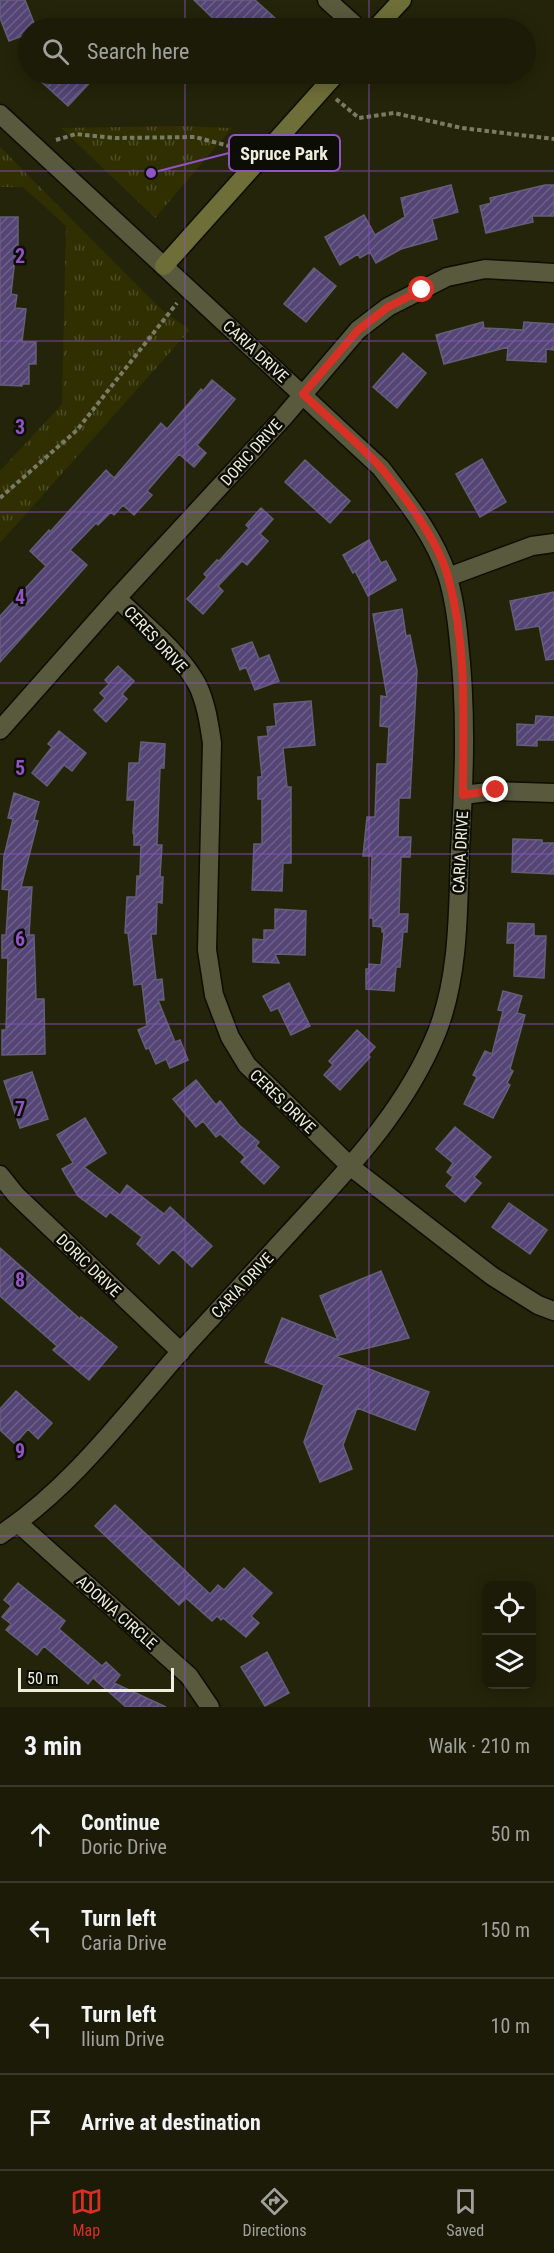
<!DOCTYPE html>
<html lang="en">
<head>
<meta charset="utf-8">
<style>
  :root { --surface:#1b1b08; --page:#282816; --text:#f1f3f6; --muted:#a0a19c; --line:#393929; --accent:#d93025 }
  body { margin:0; font-family:"Roboto Condensed",sans-serif; background:var(--page); color:var(--text) }
  .controls { position:absolute; right:18px; bottom:18px; display:grid; overflow:hidden; border-radius:12px; box-shadow:0 3px 15px #0003 }
  .controls button { width:54px; height:54px; display:grid; place-items:center; padding:0; border:0; border-bottom:2px solid var(--line); background:var(--surface); color:var(--text); font:30px sans-serif }
  .scale { position:absolute; left:18px; bottom:15px; width:156px; box-sizing:border-box; padding-left:6px; border:3px solid #edeede; border-top:0; font-size:16px; line-height:21px; white-space:nowrap; color:#edeede; -webkit-text-stroke:4px #0c0d04; paint-order:stroke }
  .stop { position:absolute; width:18px; height:18px; margin:-14px; border:4px solid #d93025; border-radius:50%; background:#fff }
  .stop.end { background:#d93025; border-color:#fff; box-shadow:0 2px 6px #0008 }
  .list { margin:0; padding:0; list-style:none }
  h2 { display:flex; justify-content:space-between; align-items:center; height:78px; margin:0; padding:0 24px; font-size:26px }
  h2 small { font-size:20px; font-weight:400; color:var(--muted) }
  .list li { display:grid; grid-template-columns:39px 1fr auto; gap:18px; align-items:center; box-sizing:border-box; height:96px; padding:0 24px; border-top:2px solid var(--line) }
  .list b { display:block; font-size:22px; white-space:nowrap }
  .list p { margin:0; font-size:20px; white-space:nowrap; color:var(--muted) }
  .list em { font-size:20px; font-style:normal; color:var(--muted) }
  .icon { flex:none; width:33px; height:33px; fill:none; stroke:currentColor; stroke-width:2; stroke-linecap:round; stroke-linejoin:round }
  .map { position:relative; flex:none; width:554px; height:1707px; overflow:hidden }
  .search { position:absolute; background:var(--surface); box-shadow:0 3px 15px #0003; left:18px; right:18px; top:18px; height:66px; display:flex; align-items:center; gap:15px; box-sizing:border-box; padding:0 21px; border-radius:33px; color:var(--muted); font-size:22px }
  .sheet { height:462px; background:var(--surface) }
  nav { display:flex; justify-content:space-around; align-items:center; box-sizing:border-box; height:84px; border-top:2px solid var(--line); background:var(--surface); font-size:16px; color:var(--muted) }
  nav a { display:grid; justify-items:center; gap:3px }
  nav .on { color:var(--accent) }
  .map>svg:first-child { display:block }
  .park { fill:url(#park-tufts) }
  .building { fill:url(#building-hatch); stroke:#655e78; stroke-width:1.5 }
  .lines { fill:none; stroke-linecap:round; stroke-linejoin:round }
  .street-casing { stroke:#0d0d00; stroke-width:21 }
  .secondary-casing { stroke:#0d0d00; stroke-width:21 }
  .path { stroke:#7a7b65; stroke-width:4; stroke-dasharray:4.5 3; stroke-linecap:butt }
  .street { stroke:#58593d; stroke-width:18 }
  .secondary { stroke:#6d6e38; stroke-width:18 }
  .route { stroke:#d93025; stroke-width:8 }
  .grid { fill:none; stroke:#9253c5; stroke-width:1.5; stroke-opacity:0.55 }
  .labels { text-anchor:middle; stroke-width:5; stroke-linejoin:round; paint-order:stroke }
  .street-label { font-size:16px; fill:#edeede; stroke:#0c0d04 }
  .grid-label { font-size:20px; text-anchor:middle; font-weight:bold; fill:#9253c5; stroke:#0c0d04; stroke-width:5; stroke-linejoin:round; paint-order:stroke }
  .leader { fill:none; stroke:#9253c5; stroke-width:2 }
  .callout-dot { fill:#9253c5; stroke:#0c0d04; stroke-width:2 }
  .callout { fill:#0c0d04; stroke:#9253c5; stroke-width:2 }
  .callout-label { font-size:18px; text-anchor:middle; font-weight:bold; fill:#edeede }
</style>
</head>
<body>
<div class="map">
<svg width="554" height="1707" viewBox="0 0 554 1707">
  <defs>
    <pattern id="park-tufts" width="24" height="20" patternUnits="userSpaceOnUse" patternTransform="scale(1.5)"><rect width="24" height="20" fill="#2f2f01"/><path d="M3 7l-1-3M5 7V3M7 7l1-3M15 17l-1-3M17 17v-4M19 17l1-3" fill="none" stroke="#4d4d26"/></pattern>
    <pattern id="building-hatch" width="6" height="6" patternUnits="userSpaceOnUse" patternTransform="scale(1.5)"><rect width="6" height="6" fill="#544576"/><path d="M-1 1l2-2M0 6l6-6M5 7l2-2" fill="none" stroke="#6d6089"/></pattern>
  </defs>
  <rect width="100%" height="100%" fill="#24240a"/>
  <path class="park" d="M181,126L232,128L155,218L61,128Z
    M0,147L162,310L190,330L0,543V471L62,404L66,226L23,187H0Z"/>
  <path class="building" d="M0,0H25L36,28H28V34L9,41L0,18Z
    M194,0H255L286,28H223Z
    M33,74H98L68,106Z
    M451,185L458,212L432,219L437,239L401,249L376,263L370,252L360,258L358,254L340,265L325,237L364,215L375,235L405,217L401,198Z
    M545,185H554V216H532L533,222L486,233L480,206L491,203L490,198Z
    M0,217H18V249H16L11,294L17,295L15,308L26,309L22,342H36V364H29V384H22V386L0,385Z
    M314,268L336,286L306,322L284,304Z
    M483,322L484,328L523,330L524,322L554,324V350L546,349V362L507,360L508,347L444,364L436,335Z
    M403,353L426,373L397,408L373,387Z
    M212,380L235,399L197,445L206,453L194,467L179,454L147,491L152,495L134,515L123,505L114,515L111,512L98,525L96,523L70,550L87,565L0,662V616L46,566L30,551L49,530L50,532L106,470L114,478L161,423L167,429L201,389L203,391Z
    M482,459L506,502L480,517L456,474Z
    M305,460L350,501L330,523L285,482Z
    M261,508L273,519L260,534L268,541L247,565L242,561L218,586L223,591L203,614L187,599L207,577L204,574L217,560L219,561L249,528L246,525Z
    M369,540L381,563L386,561L396,580L368,596L355,571L353,573L343,555Z
    M554,592V659L546,660L539,626L516,630L510,601Z
    M402,609L406,636L410,635L417,671L410,798H399L398,837H411L410,857H401L399,914H408L407,932H403L400,967H396L394,991L366,989V969H369V964L381,965L384,932H382V927L373,926V918H370L372,856H363L367,817H375L377,764H387L389,727L380,726L381,696L387,697L373,614Z
    M252,642L259,659L269,655L279,681L255,690L246,667L240,670L232,649Z
    M118,666L134,681L122,694L127,699L106,722L94,710L105,698L100,693L109,684L105,680Z
    M311,701L315,745L283,748L287,787H291V863H283L282,891L252,890L254,844H262V799H258V777H262L258,737L268,736L267,727L276,726L274,704Z
    M536,716L554,717V740H537V746L517,745V724L535,725Z
    M59,731L86,753L72,771L64,765L47,786L32,773L52,747L48,744Z
    M141,742L165,744L164,768H160L157,845H162L160,877H163L162,903L157,902L156,934H151L156,980L162,979L164,1000H158L175,1042L180,1040L188,1060L170,1068L166,1059L156,1064L149,1048L146,1049L138,1030L147,1026L142,984L134,985L128,933H125L127,897H136L137,876H140L141,845H134V833H133L135,800H127L129,763H139Z
    M14,793L39,802L34,820L38,821L21,887H32L29,935H34L36,999H44L45,1054L2,1055V1030H6L8,958H2V935H6L9,890L2,889L4,856L13,819L8,818Z
    M513,839L542,840V843H554V874L512,872Z
    M275,909L306,911L305,955L275,954L279,963L253,962V939L264,940V930H275Z
    M508,923L534,924V936H546L544,978L514,976L515,943H507Z
    M289,983L310,1026L291,1035L278,1008L271,1011L263,996Z
    M503,991L522,996L517,1013L525,1015L510,1069L513,1071L507,1083L510,1085L493,1118L464,1104L477,1077L473,1075L485,1051L492,1054L503,1011L498,1010Z
    M357,1030L375,1047L368,1055L370,1057L340,1090L324,1075L333,1065L329,1061Z
    M32,1072L48,1119L20,1128L4,1081Z
    M196,1080L216,1105L220,1101L239,1125L259,1142L256,1146L279,1167L264,1184L241,1162L245,1157L220,1134L216,1137L203,1121L196,1127L173,1099Z
    M85,1118L106,1153L84,1167L120,1195L127,1185L164,1214L170,1207L212,1246L192,1267L173,1249L159,1264L137,1244L142,1237L110,1212L106,1217L78,1196L62,1169L73,1163L57,1135Z
    M455,1127L491,1157L474,1177L481,1183L465,1202L446,1186L453,1177L447,1172L453,1163L436,1149Z
    M509,1203L547,1230L530,1254L492,1227Z
    M0,1248L80,1319L81,1317L117,1347L89,1380L53,1350L57,1346L0,1296Z
    M381,1271L409,1338L335,1356L429,1392L415,1430L357,1408L343,1445L352,1469L320,1482L304,1442L324,1385L265,1362L282,1318L338,1340L320,1296Z
    M16,1391L52,1423L38,1439L28,1429L15,1444L0,1430V1409Z
    M115,1505L210,1594L218,1585L224,1590L244,1568L272,1593L251,1616L259,1623L246,1637L223,1618L221,1620L217,1616L212,1621L186,1598L179,1605L95,1526Z
    M18,1583L65,1621L59,1629L102,1666L106,1662L120,1675L114,1683L166,1707H126L93,1678L97,1673L88,1684L44,1646L37,1655L6,1630L11,1624L2,1617L11,1606L4,1600Z
    M267,1652L289,1693L265,1706L241,1667Z"/>
  <g class="lines">
    <g class="street-casing">
      <path id="street" d="M327,0L358,28
        M0,114L381,468C406,501 434,535 447,575C454,597 457,620 459,643C467,712 464,782 460,851C458,912 459,976 437,1032C408,1104 357,1160 305,1216C264,1261 222,1306 181,1351C124,1416 73,1486 0,1535
        M448,577L532,546L554,543
        M117,598C144,625 178,650 197,684C206,702 209,723 212,743L207,950L214,995L230,1037L247,1065L351,1167L492,1276L538,1305L554,1311
        M0,730L117,598L283,418L358,330L388,307L447,277L485,269L554,273
        M463,795L496,791L554,793
        M0,1175L16,1195L181,1352
        M18,1523L189,1676L210,1707"/>
    </g>
    <g class="secondary-casing">
      <path id="secondary" d="M376,28L402,0
        M164,266L336,74"/>
    </g>
    <path class="path" d="M336,99L359,118L394,113L462,128L554,139
      M56,140L76,134L115,138L195,137L244,150
      M0,498L77,430L177,303"/>
    <use href="#street" class="street"/>
    <use href="#secondary" class="secondary"/>
  </g>
  <g class="lines">
    <path class="route" d="M422,290L388,307L358,330L303,394C329,419 358,442 382,469C406,498 438,541 448,577C468,648 463,723 463,795L496,790"/>
  </g>
  <path class="grid" d="M185,0V28M369,0V28M185,74V1707M369,74V1707M0,171H554M0,341H554M0,512H554M0,683H554M0,854H554M0,1024H554M0,1195H554M0,1366H554M0,1536H554"/>
  <g class="labels">
    <g class="street-label">
      <text transform="translate(256 351) rotate(43)" y="6">CARIA DRIVE</text>
      <text transform="translate(251 452) rotate(-48)" y="6">DORIC DRIVE</text>
      <text transform="translate(156 639) rotate(47)" y="6">CERES DRIVE</text>
      <text transform="translate(460 852) rotate(-87)" y="6">CARIA DRIVE</text>
      <text transform="translate(283 1101) rotate(44)" y="6">CERES DRIVE</text>
      <text transform="translate(89 1265) rotate(44)" y="6">DORIC DRIVE</text>
      <text transform="translate(242 1285) rotate(-47)" y="6">CARIA DRIVE</text>
      <text transform="translate(117 1612) rotate(42)" y="6">ADONIA CIRCLE</text>
    </g>
  </g>
  <g class="grid-label">
    <text x="20" y="263">2</text>
    <text x="20" y="434">3</text>
    <text x="20" y="604">4</text>
    <text x="20" y="775">5</text>
    <text x="20" y="946">6</text>
    <text x="20" y="1116">7</text>
    <text x="20" y="1287">8</text>
    <text x="20" y="1458">9</text>
  </g>
  <path class="leader" d="M151 173L229 153"/>
  <circle class="callout-dot" cx="151" cy="173" r="6"/>
  <rect class="callout" x="229" y="135" width="111" height="36" rx="6"/>
  <g class="callout-label">
    <text x="284" y="160">Spruce Park</text>
  </g>
</svg>
<div class="controls">
<button><svg class="icon" aria-label="locate" viewBox="0 0 24 24"><circle cx="12" cy="12" r="6"/><path d="M12 2v4M12 18v4M2 12h4M18 12h4"/></svg></button>
<button><svg class="icon" aria-label="layers" viewBox="0 0 24 24"><path d="M12 4l9 5-9 5-9-5zM3 14l9 5 9-5"/></svg></button>
</div>
<div class="scale">50 m</div>
<div class="stop" style="left:422px;top:290px"></div>
<div class="stop end" style="left:496px;top:790px"></div>
<div class="search"><svg class="icon" aria-label="search" viewBox="0 0 24 24"><circle cx="10" cy="10" r="6"/><path d="M15 15l6 6"/></svg>Search here</div>
</div>
<section class="sheet">
<h2>3 min<small>Walk · 210 m</small></h2>
<ul class="list">
<li><svg class="icon" aria-label="ahead" viewBox="0 0 24 24"><path d="M12 20V5M6 11l6-6 6 6"/></svg><div><b>Continue</b><p>Doric Drive</p></div><em>50 m</em></li>
<li><svg class="icon" aria-label="left" viewBox="0 0 24 24"><path d="M17 20v-9H6M10 6l-5 5 5 5"/></svg><div><b>Turn left</b><p>Caria Drive</p></div><em>150 m</em></li>
<li><svg class="icon" aria-label="left" viewBox="0 0 24 24"><path d="M17 20v-9H6M10 6l-5 5 5 5"/></svg><div><b>Turn left</b><p>Ilium Drive</p></div><em>10 m</em></li>
<li><svg class="icon" aria-label="arrive" viewBox="0 0 24 24"><path d="M6 21V4h12l-3 4 3 4H6"/></svg><div><b>Arrive at destination</b></div></li>
</ul>
</section>
<nav>
<a class="on"><svg class="icon" aria-label="map" viewBox="0 0 24 24"><path d="M3 6l6-2 6 2 6-2v14l-6 2-6-2-6 2zM9 4v14M15 6v14"/></svg>Map</a>
<a><svg class="icon" aria-label="directions" viewBox="0 0 24 24"><path d="M12 3l9 9-9 9-9-9zM9 14v-3h6M13 9l2 2-2 2"/></svg>Directions</a>
<a><svg class="icon" aria-label="saved" viewBox="0 0 24 24"><path d="M7 4h10v16l-5-4-5 4z"/></svg>Saved</a>
</nav>
</body>
</html>
